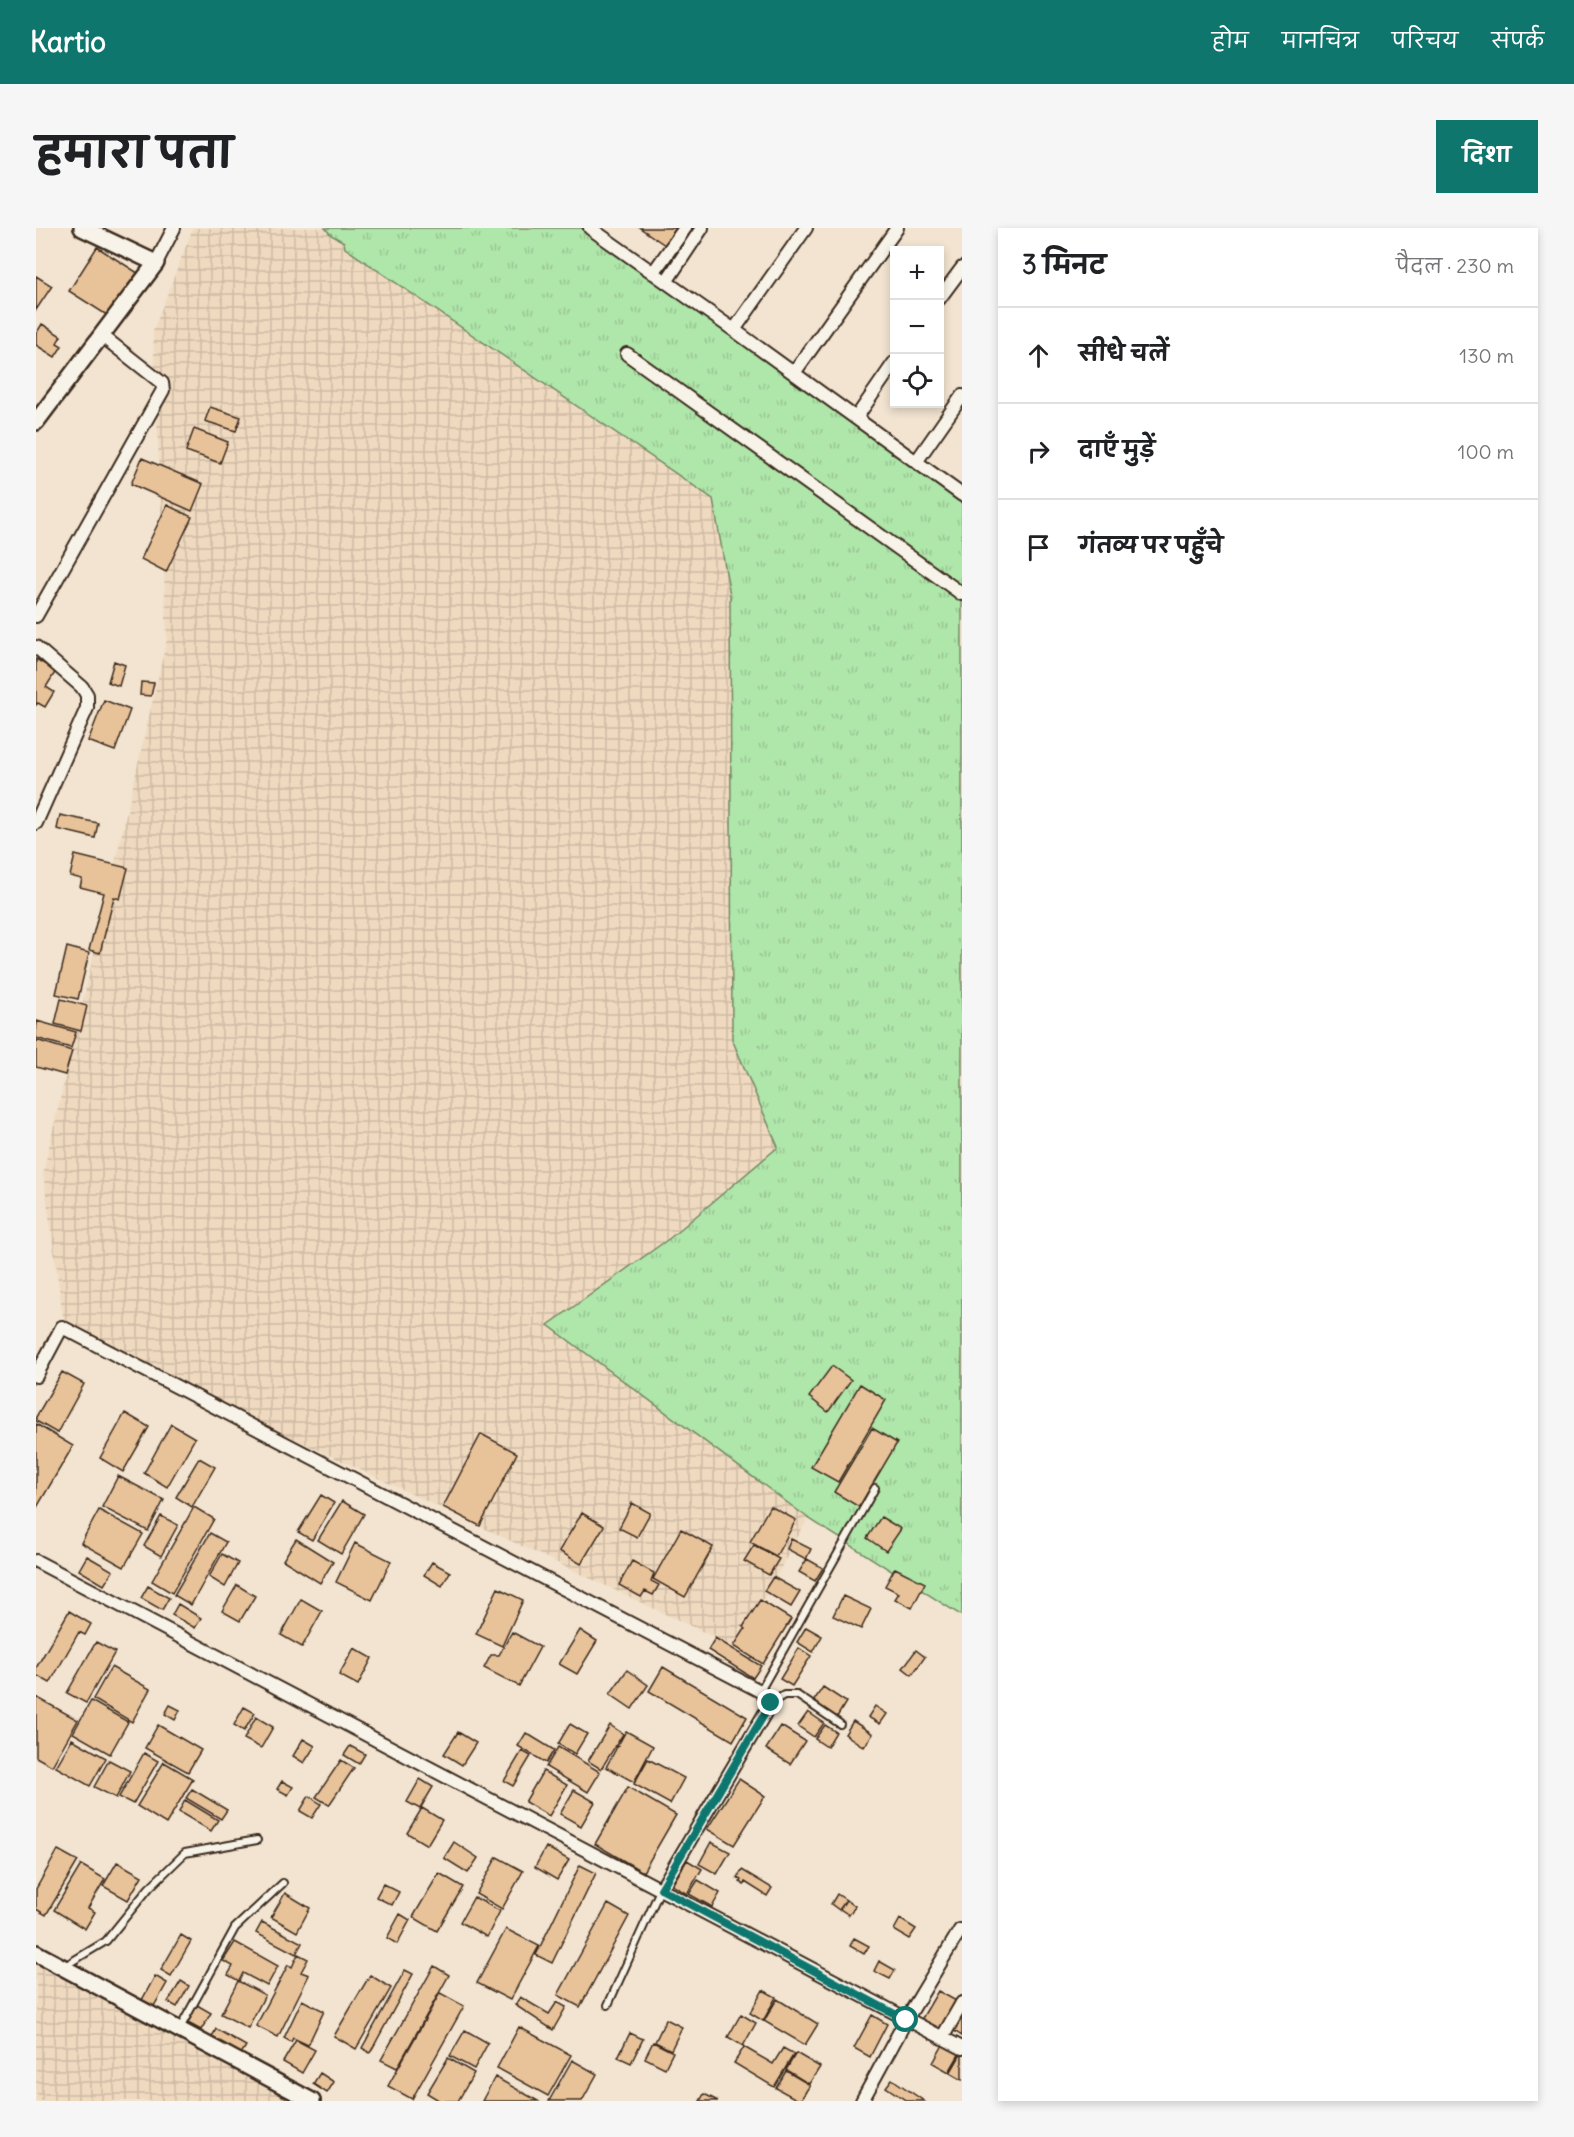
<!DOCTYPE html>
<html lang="hi">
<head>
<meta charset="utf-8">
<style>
  :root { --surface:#fff; --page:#f6f6f6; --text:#202124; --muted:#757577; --line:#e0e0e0; --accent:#0f766e }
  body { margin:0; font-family:Delius,"Playpen Sans Deva",sans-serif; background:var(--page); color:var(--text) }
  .controls { position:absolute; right:18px; top:18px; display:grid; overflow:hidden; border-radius:0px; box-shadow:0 3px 9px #0003 }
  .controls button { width:54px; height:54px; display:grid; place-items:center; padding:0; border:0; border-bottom:2px solid var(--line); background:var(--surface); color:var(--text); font:30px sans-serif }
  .stop { position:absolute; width:18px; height:18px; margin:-14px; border:4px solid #0f766e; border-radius:50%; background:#fff }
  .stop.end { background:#0f766e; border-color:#fff; box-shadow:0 2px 6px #0008 }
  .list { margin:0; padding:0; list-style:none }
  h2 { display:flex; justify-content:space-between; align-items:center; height:78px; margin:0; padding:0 24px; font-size:26px }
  h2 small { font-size:20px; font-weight:400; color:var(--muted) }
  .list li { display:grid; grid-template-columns:39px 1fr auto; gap:18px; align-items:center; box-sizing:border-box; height:96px; padding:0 24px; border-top:2px solid var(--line) }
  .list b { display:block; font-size:22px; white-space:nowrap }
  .list em { font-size:20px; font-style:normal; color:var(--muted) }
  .icon { flex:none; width:33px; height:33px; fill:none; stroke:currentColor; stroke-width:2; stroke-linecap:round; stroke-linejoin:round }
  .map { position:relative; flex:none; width:926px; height:1873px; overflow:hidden; border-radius:0px }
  header { display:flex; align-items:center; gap:36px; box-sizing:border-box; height:84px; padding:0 30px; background:var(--accent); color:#fff }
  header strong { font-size:28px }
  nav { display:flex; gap:33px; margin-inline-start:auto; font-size:21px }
  .intro { display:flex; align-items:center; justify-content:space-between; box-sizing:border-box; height:144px; padding:0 36px }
  h1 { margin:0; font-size:42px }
  .button { padding:15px 27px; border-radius:0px; background:var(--accent); color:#fff; font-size:21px; font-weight:700 }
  main { display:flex; gap:36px; padding:0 36px }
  aside { flex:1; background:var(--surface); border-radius:0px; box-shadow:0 3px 9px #0003 }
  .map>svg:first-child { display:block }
  .industrial { fill:url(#industrial-grid) }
  .grass { fill:url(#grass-tufts); stroke:#758864; stroke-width:1.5 }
  .building { fill:#e8c299; stroke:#3b2a1e; stroke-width:1.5 }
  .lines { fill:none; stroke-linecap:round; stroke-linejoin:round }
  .service-casing { stroke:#3b2a1e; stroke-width:10 }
  .minor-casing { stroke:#3b2a1e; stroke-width:16 }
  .tertiary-casing { stroke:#3b2a1e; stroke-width:20 }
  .service { stroke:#f7f3e8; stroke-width:6 }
  .minor { stroke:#f7f3e8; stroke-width:12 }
  .tertiary { stroke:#f7f3e8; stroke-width:15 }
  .route { stroke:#0f766e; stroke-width:8 }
</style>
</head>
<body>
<header>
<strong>Kartio</strong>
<nav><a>होम</a><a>मानचित्र</a><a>परिचय</a><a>संपर्क</a></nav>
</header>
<div class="intro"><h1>हमारा पता</h1><a class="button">दिशा</a></div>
<main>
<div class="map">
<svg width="926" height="1873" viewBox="0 0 926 1873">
  <defs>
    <pattern id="industrial-grid" width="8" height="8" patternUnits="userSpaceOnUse" patternTransform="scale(1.5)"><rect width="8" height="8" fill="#efdac0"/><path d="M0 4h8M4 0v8" fill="none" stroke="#cebba5"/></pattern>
    <pattern id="grass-tufts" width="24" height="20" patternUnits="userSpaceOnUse" patternTransform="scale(1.5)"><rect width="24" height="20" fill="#afe6aa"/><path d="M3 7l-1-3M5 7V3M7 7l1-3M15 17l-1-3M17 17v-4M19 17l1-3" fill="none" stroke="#97c592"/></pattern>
  </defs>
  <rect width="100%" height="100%" fill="#f2e4d0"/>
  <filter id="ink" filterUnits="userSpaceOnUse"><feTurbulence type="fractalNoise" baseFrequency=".0167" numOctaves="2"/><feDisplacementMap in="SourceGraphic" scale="12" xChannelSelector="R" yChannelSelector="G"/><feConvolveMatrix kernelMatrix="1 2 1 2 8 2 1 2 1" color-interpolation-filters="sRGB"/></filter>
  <g filter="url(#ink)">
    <path class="industrial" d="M157,0H289L295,7L308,14L309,20L677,271L694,367L696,811L742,919L634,1010L513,1097L772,1290L701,1420L29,1102L7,945L131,411L117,103Z
      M0,1723L276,1873H0Z"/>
    <path class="grass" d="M289,0H545L926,271V1388L772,1290L512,1097L634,1010L742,919L696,811L694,367L677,271L309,20L308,14L295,7Z"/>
    <path class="building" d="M604,0H640L629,17Z
      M61,19L105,47L77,91L33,63Z
      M0,48L16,58L0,82Z
      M6,96L25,108L21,115L26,118L19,129L0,117V106Z
      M174,179L205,189L200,203L169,193Z
      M158,201L192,214L184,235L150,223Z
      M106,230L167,256L156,283L95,256Z
      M131,277L156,289L130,344L105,331Z
      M0,431L20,443L10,459L18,464L9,479L2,475L0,477Z
      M78,433L89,437L83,458L72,454Z
      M105,454L118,455L115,468L104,467Z
      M68,472L94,482L79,523L52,513Z
      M24,587L62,595L59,610L21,601Z
      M39,627L92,640L84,671L78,669L64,725L53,722L68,665L44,659L46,651L34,648Z
      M31,719L53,725L42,771L20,766Z
      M25,771L51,778L45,803L19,796Z
      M1,793L40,804L35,820L0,810Z
      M0,812L36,823L29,847L0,839Z
      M796,1138L815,1152L792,1184L773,1169Z
      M26,1144L48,1156L21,1205L0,1193V1189Z
      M824,1156L850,1172L802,1254L775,1239Z
      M89,1185L113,1199L87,1244L64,1230Z
      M0,1196L37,1218L0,1281Z
      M135,1196L159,1210L131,1259L108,1245Z
      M836,1200L861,1215L823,1279L798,1264Z
      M445,1206L481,1225L444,1298L407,1279Z
      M163,1230L179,1239L156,1279L140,1269Z
      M82,1248L128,1272L112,1303L66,1279Z
      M285,1267L298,1275L276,1312L262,1304Z
      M306,1273L328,1286L305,1326L282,1312Z
      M596,1275L614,1285L601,1309L583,1300Z
      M734,1278L760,1292L740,1328L714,1314Z
      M158,1279L178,1291L136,1365L116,1353Z
      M63,1282L107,1306L88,1339L45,1315Z
      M546,1285L568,1298L545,1336L523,1323Z
      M125,1288L142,1297L125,1328L108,1318Z
      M845,1289L865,1301L850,1323L831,1310Z
      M645,1301L677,1319L649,1369L617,1351Z
      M174,1305L190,1314L155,1377L138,1367Z
      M260,1311L297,1334L284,1355L247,1332Z
      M755,1311L775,1321L770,1331L751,1321Z
      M319,1315L355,1333L336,1372L300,1354Z
      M718,1317L743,1331L733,1347L708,1333Z
      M186,1326L202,1335L189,1359L173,1349Z
      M51,1328L77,1343L68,1357L43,1342Z
      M771,1331L787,1340L779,1353L763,1344Z
      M596,1333L618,1345L615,1353L623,1357L617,1367L609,1363L605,1369L583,1357Z
      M396,1334L414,1344L406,1358L388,1347Z
      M859,1340L889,1355L876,1380L859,1371L863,1365L849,1358Z
      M737,1349L764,1364L755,1379L728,1363Z
      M201,1357L219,1368L204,1393L186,1383Z
      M112,1358L133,1370L126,1382L105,1370Z
      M462,1360L487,1372L466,1418L440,1406Z
      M807,1368L835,1381L825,1401L797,1388Z
      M265,1371L286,1383L266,1419L245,1407Z
      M724,1372L755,1391L727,1436L698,1418L709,1401L707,1399Z
      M142,1376L165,1390L159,1400L136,1387Z
      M33,1383L55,1396L49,1407L43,1404L14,1455L0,1447V1440Z
      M770,1399L786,1408L777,1424L761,1414Z
      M544,1402L561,1413L541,1446L523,1436Z
      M476,1404L504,1419L483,1458L448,1440L455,1427H463Z
      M679,1410L725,1438L717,1450L672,1422Z
      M60,1414L79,1424L50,1475L31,1465Z
      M318,1420L336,1430L322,1457L303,1447Z
      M763,1420L775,1428L756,1458L744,1451Z
      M880,1422L889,1429L876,1447L867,1440Z
      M75,1439L114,1461L96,1494L57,1471Z
      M627,1439L711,1489L697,1513L613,1463Z
      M591,1442L612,1457L596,1481L574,1466Z
      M787,1459L810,1474L801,1489L777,1474Z
      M0,1469L42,1492L16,1538L0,1529Z
      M55,1473L92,1494L74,1526L37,1505Z
      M134,1477L144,1482L139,1492L129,1486Z
      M839,1478L851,1486L844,1496L832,1489Z
      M208,1479L219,1485L208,1503L198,1497Z
      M772,1484L788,1495L778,1509L762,1498Z
      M220,1489L237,1499L225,1520L208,1511Z
      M817,1493L837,1506L828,1519L809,1506Z
      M534,1496L551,1506L539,1526L522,1516Z
      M122,1497L165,1522L152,1544L109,1520Z
      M574,1497L587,1506L565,1541L552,1533Z
      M789,1497L800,1504L791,1519L779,1511Z
      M745,1498L769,1513L754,1536L730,1521Z
      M590,1503L617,1518L598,1554L570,1539Z
      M422,1504L440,1515L426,1537L408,1526Z
      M490,1505L518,1522L510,1535L482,1518Z
      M36,1511L70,1530L54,1558L20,1539Z
      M267,1511L279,1518L268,1535L257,1528Z
      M314,1518L329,1526L323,1536L308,1527Z
      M522,1519L564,1544L552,1564L510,1539Z
      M486,1523L495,1528L477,1558L468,1553Z
      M108,1525L122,1533L97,1576L83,1569Z
      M612,1531L648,1550L634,1576L598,1556Z
      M73,1532L94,1543L80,1570L58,1559Z
      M305,1532L318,1540L293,1577L280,1569Z
      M128,1534L157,1551L130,1596L101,1578Z
      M507,1543L531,1557L513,1588L489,1574Z
      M384,1551L397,1559L384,1581L371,1574Z
      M703,1551L729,1568L698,1617L671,1601Z
      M246,1553L257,1559L252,1567L241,1561Z
      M592,1559L640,1587L607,1644L559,1616Z
      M156,1561L191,1582L185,1591L150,1570Z
      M538,1562L559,1574L545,1598L524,1586Z
      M273,1568L285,1576L276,1590L264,1583Z
      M149,1572L182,1592L175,1603L143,1584Z
      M386,1580L406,1592L391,1617L371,1605Z
      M418,1614L442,1630L432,1645L408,1630Z
      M675,1614L694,1624L681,1646L663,1636Z
      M510,1619L533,1632L521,1652L499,1639Z
      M22,1622L42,1633L10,1687L0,1681V1661Z
      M461,1629L487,1643L466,1681L440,1666Z
      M651,1632L666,1641L651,1666L636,1657Z
      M81,1634L106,1648L92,1672L67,1658Z
      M45,1637L69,1651L52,1680L59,1684L49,1701L18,1682Z
      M544,1637L560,1645L516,1735L500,1727Z
      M706,1642L736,1660L731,1668L709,1654L708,1657L704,1654L705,1652L701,1650Z
      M403,1645L427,1659L401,1703L377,1689Z
      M662,1652L684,1665L676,1679L653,1666Z
      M347,1656L363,1664L356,1677L340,1669Z
      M249,1665L274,1680L261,1704L235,1689Z
      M801,1666L810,1672L803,1682L795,1676Z
      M438,1669L464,1683L451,1709L424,1694Z
      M810,1672L819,1678L813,1687L804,1681Z
      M572,1676L593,1688L544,1779L522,1767Z
      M364,1686L374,1692L361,1716L351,1710Z
      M864,1691L880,1701L873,1711L858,1702Z
      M226,1694L266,1715L260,1726L220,1705Z
      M470,1701L503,1718L474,1772L441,1755Z
      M145,1707L155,1713L135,1748L125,1742Z
      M818,1710L833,1718L828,1726L814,1718Z
      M199,1714L242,1738L231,1758L207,1745L203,1753L192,1747L197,1738L187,1733Z
      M262,1726L272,1731L265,1744L273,1747L242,1809L220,1798L252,1737L256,1739Z
      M843,1733L859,1742L854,1751L838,1743Z
      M398,1738L413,1747L361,1840L345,1832Z
      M369,1742L377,1746L334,1825L326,1820Z
      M334,1747L355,1760L320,1821L298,1808Z
      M119,1748L131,1755L118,1778L106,1772Z
      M145,1753L153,1758L141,1779L132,1774Z
      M202,1753L229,1767L212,1800L185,1786Z
      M727,1762L740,1769L727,1793L714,1785Z
      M902,1763L924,1775L907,1804L885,1792Z
      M404,1765L428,1778L376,1871L352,1858Z
      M484,1769L513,1786L521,1774L530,1779L517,1802L479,1777Z
      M741,1771L782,1796L769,1817L728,1793Z
      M266,1772L288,1783L272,1817L257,1810L255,1814L248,1810Z
      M161,1777L175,1785L165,1802L152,1795Z
      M705,1786L720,1795L707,1818L692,1809Z
      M926,1786V1808L917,1802Z
      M836,1787L851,1796L834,1829L818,1820Z
      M630,1791L646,1799L635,1822L619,1814Z
      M483,1799L535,1827L512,1868L461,1840Z
      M180,1801L210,1818L205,1826L176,1809Z
      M429,1802L452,1815L438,1841L414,1828Z
      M594,1805L607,1811L595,1835L582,1829Z
      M260,1812L279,1822L266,1845L247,1834Z
      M617,1814L637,1824L629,1840L609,1830Z
      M908,1815L924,1825L913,1844L897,1835Z
      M708,1819L737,1836L747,1820L758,1826L738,1859L698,1835Z
      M760,1825L784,1839L773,1856L750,1842Z
      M925,1826L926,1827V1852L914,1845Z
      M412,1830L438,1845L422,1873H404L391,1865Z
      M536,1832L561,1846L546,1873H513Z
      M750,1843L774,1857L764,1873L740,1860Z
      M284,1845L298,1854L291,1865L277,1856Z
      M459,1849L502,1873H446Z
      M856,1851L888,1873H871L850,1859Z
      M668,1866L682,1873H664Z"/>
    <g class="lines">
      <g class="service-casing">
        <path id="service" d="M724,1463L839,1260
          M735,1475L748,1467H761L804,1496
          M27,1739L70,1713L113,1660L149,1625L221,1612
          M572,1777L624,1662
          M143,1802L199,1700L247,1655"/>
      </g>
      <g class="minor-casing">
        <path id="minor" d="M554,0L698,102L926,267
          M120,35L138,0
          M617,45L649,0
          M630,54L666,0
          M903,71L926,40
          M698,102L770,0
          M591,126L926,366
          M758,145L861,0
          M820,190L858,135
          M880,234L926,168
          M0,388L127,162L126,155L65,107
          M0,419L46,459L51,467V480L0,595
          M0,1148L26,1099L724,1463L735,1475L625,1661
          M0,1333L926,1820
          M906,1810L926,1775
          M826,1873L870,1792L924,1702"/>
      </g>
      <g class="tertiary-casing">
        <path id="tertiary" d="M0,194L120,35L46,0
          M0,1725L276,1873"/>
      </g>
      <use href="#service" class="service"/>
      <use href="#minor" class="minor"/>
      <use href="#tertiary" class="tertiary"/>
    </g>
  </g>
  <g class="lines" filter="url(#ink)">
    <path class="route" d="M735,1475L625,1661L870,1792"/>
  </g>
</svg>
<div class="controls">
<button>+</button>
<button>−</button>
<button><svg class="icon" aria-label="locate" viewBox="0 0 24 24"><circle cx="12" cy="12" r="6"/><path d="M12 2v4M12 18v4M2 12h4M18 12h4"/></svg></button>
</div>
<div class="stop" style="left:870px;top:1792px"></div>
<div class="stop end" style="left:735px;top:1475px"></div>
</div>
<aside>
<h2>3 मिनट<small>पैदल · 230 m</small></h2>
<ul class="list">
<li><svg class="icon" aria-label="ahead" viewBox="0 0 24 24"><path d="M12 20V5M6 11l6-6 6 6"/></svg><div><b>सीधे चलें</b></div><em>130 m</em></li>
<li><svg class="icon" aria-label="right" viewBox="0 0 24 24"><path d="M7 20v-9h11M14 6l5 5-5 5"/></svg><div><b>दाएँ मुड़ें</b></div><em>100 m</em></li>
<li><svg class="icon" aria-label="arrive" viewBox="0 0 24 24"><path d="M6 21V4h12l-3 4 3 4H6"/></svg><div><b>गंतव्य पर पहुँचे</b></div></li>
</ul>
</aside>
</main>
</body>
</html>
